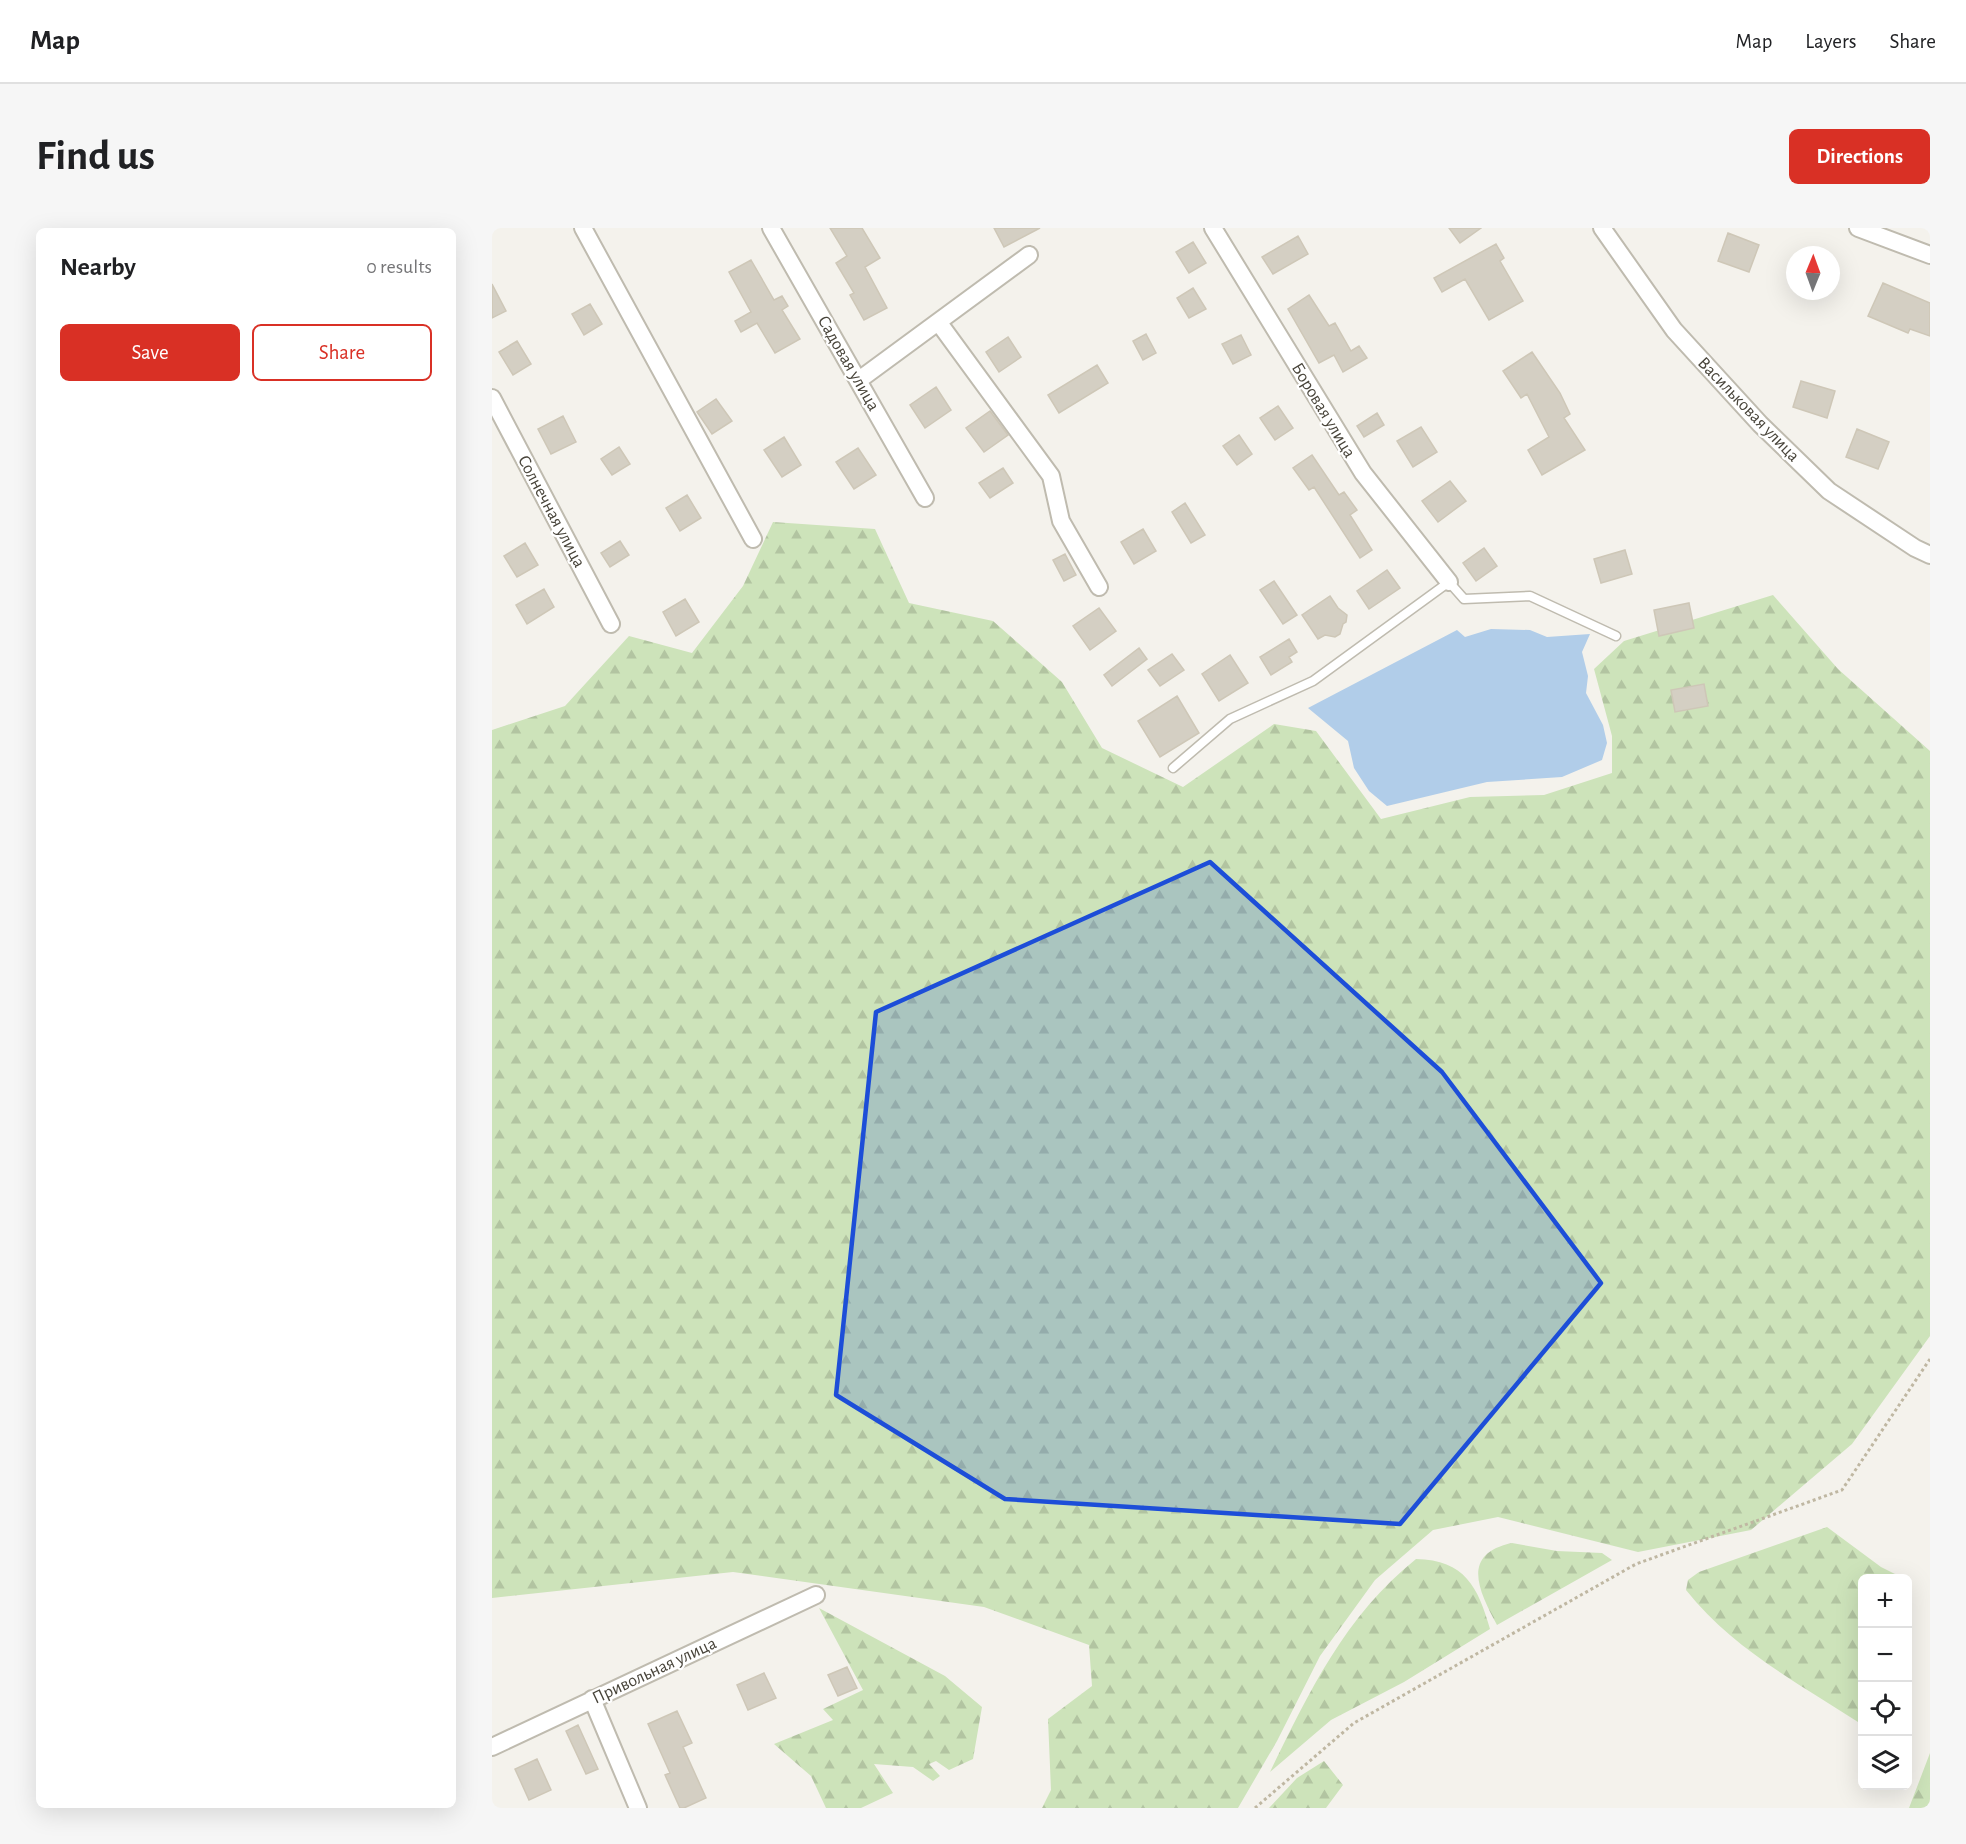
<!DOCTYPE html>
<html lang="en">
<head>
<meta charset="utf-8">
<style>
  :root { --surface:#fff; --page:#f6f6f6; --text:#202124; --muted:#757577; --line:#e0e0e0; --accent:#d93025 }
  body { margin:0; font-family:"Alegreya Sans",sans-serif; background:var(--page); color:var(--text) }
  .controls { position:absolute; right:18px; bottom:18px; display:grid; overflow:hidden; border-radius:9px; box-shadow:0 6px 24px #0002 }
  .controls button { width:54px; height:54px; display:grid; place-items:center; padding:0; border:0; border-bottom:2px solid var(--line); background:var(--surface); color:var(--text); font:30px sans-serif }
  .compass { position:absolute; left:1294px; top:18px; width:54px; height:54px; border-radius:50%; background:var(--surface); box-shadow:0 6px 24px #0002; rotate:1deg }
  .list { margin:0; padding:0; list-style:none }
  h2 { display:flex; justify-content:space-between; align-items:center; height:78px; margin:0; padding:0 24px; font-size:26px }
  h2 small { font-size:20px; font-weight:400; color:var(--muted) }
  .actions { display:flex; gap:12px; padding:18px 24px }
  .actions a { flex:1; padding:14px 0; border:2px solid var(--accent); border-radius:9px; text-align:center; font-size:21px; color:var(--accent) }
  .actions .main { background:var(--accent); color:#fff }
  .icon { flex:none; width:33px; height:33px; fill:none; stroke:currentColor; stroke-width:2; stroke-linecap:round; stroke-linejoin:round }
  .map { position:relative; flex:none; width:1438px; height:1580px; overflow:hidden; border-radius:9px }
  header { display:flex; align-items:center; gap:36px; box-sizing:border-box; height:84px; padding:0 30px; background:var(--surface); border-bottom:2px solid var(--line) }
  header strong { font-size:28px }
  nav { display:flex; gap:33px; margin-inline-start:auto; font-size:21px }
  .intro { display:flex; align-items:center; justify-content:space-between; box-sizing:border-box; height:144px; padding:0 36px }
  h1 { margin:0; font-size:42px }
  .button { padding:15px 27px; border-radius:9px; background:var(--accent); color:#fff; font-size:21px; font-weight:700 }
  main { display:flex; gap:36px; padding:0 36px }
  aside { flex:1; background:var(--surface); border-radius:9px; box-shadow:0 6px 24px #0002 }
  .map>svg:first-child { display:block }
  .forest { fill:url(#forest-firs) }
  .water { fill:#b1cde9 }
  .building { fill:#d4cfc3; stroke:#cec7b7; stroke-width:1.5 }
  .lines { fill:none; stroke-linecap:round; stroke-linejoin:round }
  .service-casing { stroke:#bfbbaf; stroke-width:11 }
  .minor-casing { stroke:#bfbbaf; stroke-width:20 }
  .path { stroke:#bfb7a2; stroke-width:3; stroke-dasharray:3 3; stroke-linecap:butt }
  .service { stroke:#fff; stroke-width:8 }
  .minor { stroke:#fff; stroke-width:16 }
  .marked { fill:#1d4ed8; fill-opacity:0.2; stroke:#1d4ed8; stroke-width:4.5; stroke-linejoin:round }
  .labels { text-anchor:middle; stroke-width:4.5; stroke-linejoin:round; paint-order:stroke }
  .street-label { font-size:18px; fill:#48443a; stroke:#fff }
</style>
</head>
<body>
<header>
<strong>Map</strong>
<nav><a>Map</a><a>Layers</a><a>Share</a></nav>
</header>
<div class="intro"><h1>Find us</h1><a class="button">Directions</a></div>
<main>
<aside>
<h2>Nearby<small>0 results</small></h2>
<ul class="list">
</ul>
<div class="actions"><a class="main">Save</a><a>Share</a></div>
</aside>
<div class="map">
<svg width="1438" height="1580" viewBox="0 0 1438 1580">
  <defs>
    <pattern id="forest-firs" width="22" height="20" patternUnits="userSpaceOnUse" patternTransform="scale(1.5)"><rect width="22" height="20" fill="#cde3ba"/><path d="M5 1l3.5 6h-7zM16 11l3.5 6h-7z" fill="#b2c4a1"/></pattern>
  </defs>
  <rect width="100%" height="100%" fill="#f4f2ec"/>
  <path class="forest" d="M281,294L383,301L417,375L501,393L570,454L610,520L691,559L782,496L824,503L889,591L978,569L1052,567L1120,545V508L1102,441L1132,413L1281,367L1346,441L1438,523V1108L1360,1216L1259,1302L1146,1324L1006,1289L941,1302L883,1352L828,1428L785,1513L746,1580H550L559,1562L556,1491L600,1458L597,1417L492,1379L241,1344L0,1370V502L73,478L137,408L200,425L251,358Z
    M1335,1299L1389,1339L1411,1350H1370V1485L1366,1494C1304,1454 1240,1420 1194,1362L1196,1352L1207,1344Z
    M1020,1315L1065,1323L1110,1325L1120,1332L1005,1397C987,1363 968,1326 1020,1315Z
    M924,1331C973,1332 986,1359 998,1401L912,1454L839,1492L778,1544C817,1464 853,1388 924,1331Z
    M327,1380L453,1448L490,1479L481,1531L457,1542L444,1533L437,1536L448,1548L441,1553L421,1539L382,1536L401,1565L369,1580H334L319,1548L282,1516L341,1492L331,1481L371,1462Z
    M1438,1525V1580H1417Z
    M832,1533L851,1557L834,1580H777L805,1550Z"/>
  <path class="water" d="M999,401L1038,402L1055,409L1098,406L1090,424L1096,448L1094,465L1111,497L1115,515L1110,532L1070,549L995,554L895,578L877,563L862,540L856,513L816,480L965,402L973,409Z"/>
  <path class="building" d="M338,0H370L388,30L373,39L395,80L372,92L358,67L362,65L344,35L355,28Z
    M502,0H548L512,19Z
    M957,0H989L968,15Z
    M1236,5L1267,17L1257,44L1226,33Z
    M806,8L816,26L781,46L770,29Z
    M701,14L714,35L697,45L684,24Z
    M1004,16L1012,30L1008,33L1031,73L997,92L973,51L950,64L942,50Z
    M259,32L282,72L290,68L296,78L290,82L308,111L283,125L265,95L249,104L243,93L259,84L237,44Z
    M1391,55L1438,75V108L1418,101L1416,105L1376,88Z
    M0,56L14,83L0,90Z
    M701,60L714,81L697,90L685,70Z
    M817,67L837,98L843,95L859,123L867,118L875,130L851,144L842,127L827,135L796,81Z
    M98,76L110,96L92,107L80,86Z
    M654,106L664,125L651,132L641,113Z
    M749,107L759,127L741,136L730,116Z
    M516,109L529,129L507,144L494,124Z
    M25,113L39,136L21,147L7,124Z
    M1040,124L1068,165L1078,186L1072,190L1093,222L1050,247L1036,222L1057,209L1035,166L1029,170L1011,143Z
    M605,137L616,155L567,185L556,167Z
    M1309,153L1343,163L1335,190L1301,179Z
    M444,159L459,182L433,200L418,177Z
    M224,171L240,193L220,206L205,184Z
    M786,178L801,200L783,212L768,190Z
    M498,183L516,207L492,224L474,200Z
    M885,185L892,197L872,209L865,198Z
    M71,188L84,214L59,226L46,201Z
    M929,199L945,224L921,239L905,213Z
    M1365,201L1397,214L1386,241L1354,229Z
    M747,207L760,226L745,237L731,218Z
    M292,209L309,237L290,249L272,222Z
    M127,219L138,236L120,247L109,231Z
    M366,220L384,247L362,261L344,234Z
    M820,227L847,267L852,264L865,282L858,287L880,322L868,330L822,259L817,262L801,240Z
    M511,240L521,255L498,270L487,255Z
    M958,253L974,273L946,294L930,273Z
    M195,267L209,290L188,303L174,280Z
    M693,275L713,307L699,315L680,284Z
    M651,301L664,323L642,336L629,314Z
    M128,313L137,327L118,339L109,325Z
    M33,315L46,337L25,349L12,328Z
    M992,320L1005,338L984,353L971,335Z
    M1133,322L1140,346L1109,355L1102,331Z
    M573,326L584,347L572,353L561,332Z
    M895,342L908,360L877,381L865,363Z
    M782,353L805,387L791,396L768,362Z
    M52,361L62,379L35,396L24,377Z
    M838,368L846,380L855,387L854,394L851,396L848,406L843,409L833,407L826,411L810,387Z
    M193,371L207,394L184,408L171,384Z
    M1197,375L1202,400L1167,408L1162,382Z
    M607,380L624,403L598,422L581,398Z
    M797,411L805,424L797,429L800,434L779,447L768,429Z
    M647,420L655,431L620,458L612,447Z
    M680,426L692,442L668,458L656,442Z
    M738,427L756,455L727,473L710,446Z
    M1212,456L1216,478L1183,484L1179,462Z
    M685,468L707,505L668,529L646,493Z
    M355,1439L365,1460L346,1468L336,1447Z
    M272,1445L284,1470L256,1482L245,1457Z
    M185,1483L200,1515L191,1519L214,1570L192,1580H188L173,1547L178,1545L156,1496Z
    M86,1497L106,1541L94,1546L74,1503Z
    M45,1531L59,1562L37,1572L23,1541Z"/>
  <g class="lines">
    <g class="service-casing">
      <path id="service" d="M681,540L738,491L821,453L957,354L972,371L1038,368L1124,408"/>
    </g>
    <g class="minor-casing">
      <path id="minor" d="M91,0L261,311
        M279,0L433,270
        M721,0L871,245L957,354
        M1110,0L1182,102L1268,196L1337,263L1423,320L1438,327
        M1366,0L1438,27
        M447,95L559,248L569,293L607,359
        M367,152L537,27
        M0,170L119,396
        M100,1471L146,1580
        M0,1519L324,1367"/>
    </g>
    <path class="path" d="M763,1580L862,1495L1144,1336L1350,1262L1438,1131"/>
    <use href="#service" class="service"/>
    <use href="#minor" class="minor"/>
  </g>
  <path class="marked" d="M718,634L950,844L1109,1055L908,1296L513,1271L344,1167L384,784Z"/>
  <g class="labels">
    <g class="street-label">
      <text transform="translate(357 135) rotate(60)" y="6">Садовая улица</text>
      <text transform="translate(1257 181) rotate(46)" y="6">Васильковая улица</text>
      <text transform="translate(832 182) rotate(59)" y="6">Боровая улица</text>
      <text transform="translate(60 283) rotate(62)" y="6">Солнечная улица</text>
      <text transform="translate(162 1442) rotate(-25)" y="6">Привольная улица</text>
    </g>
  </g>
</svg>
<div class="controls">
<button>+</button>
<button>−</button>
<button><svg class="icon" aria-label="locate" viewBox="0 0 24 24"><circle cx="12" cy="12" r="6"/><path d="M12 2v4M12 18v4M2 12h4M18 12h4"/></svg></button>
<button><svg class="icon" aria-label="layers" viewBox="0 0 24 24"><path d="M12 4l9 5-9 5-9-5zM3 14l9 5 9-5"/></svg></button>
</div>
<svg class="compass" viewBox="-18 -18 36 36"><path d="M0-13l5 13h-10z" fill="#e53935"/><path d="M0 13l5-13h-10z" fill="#757577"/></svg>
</div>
</main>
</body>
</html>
